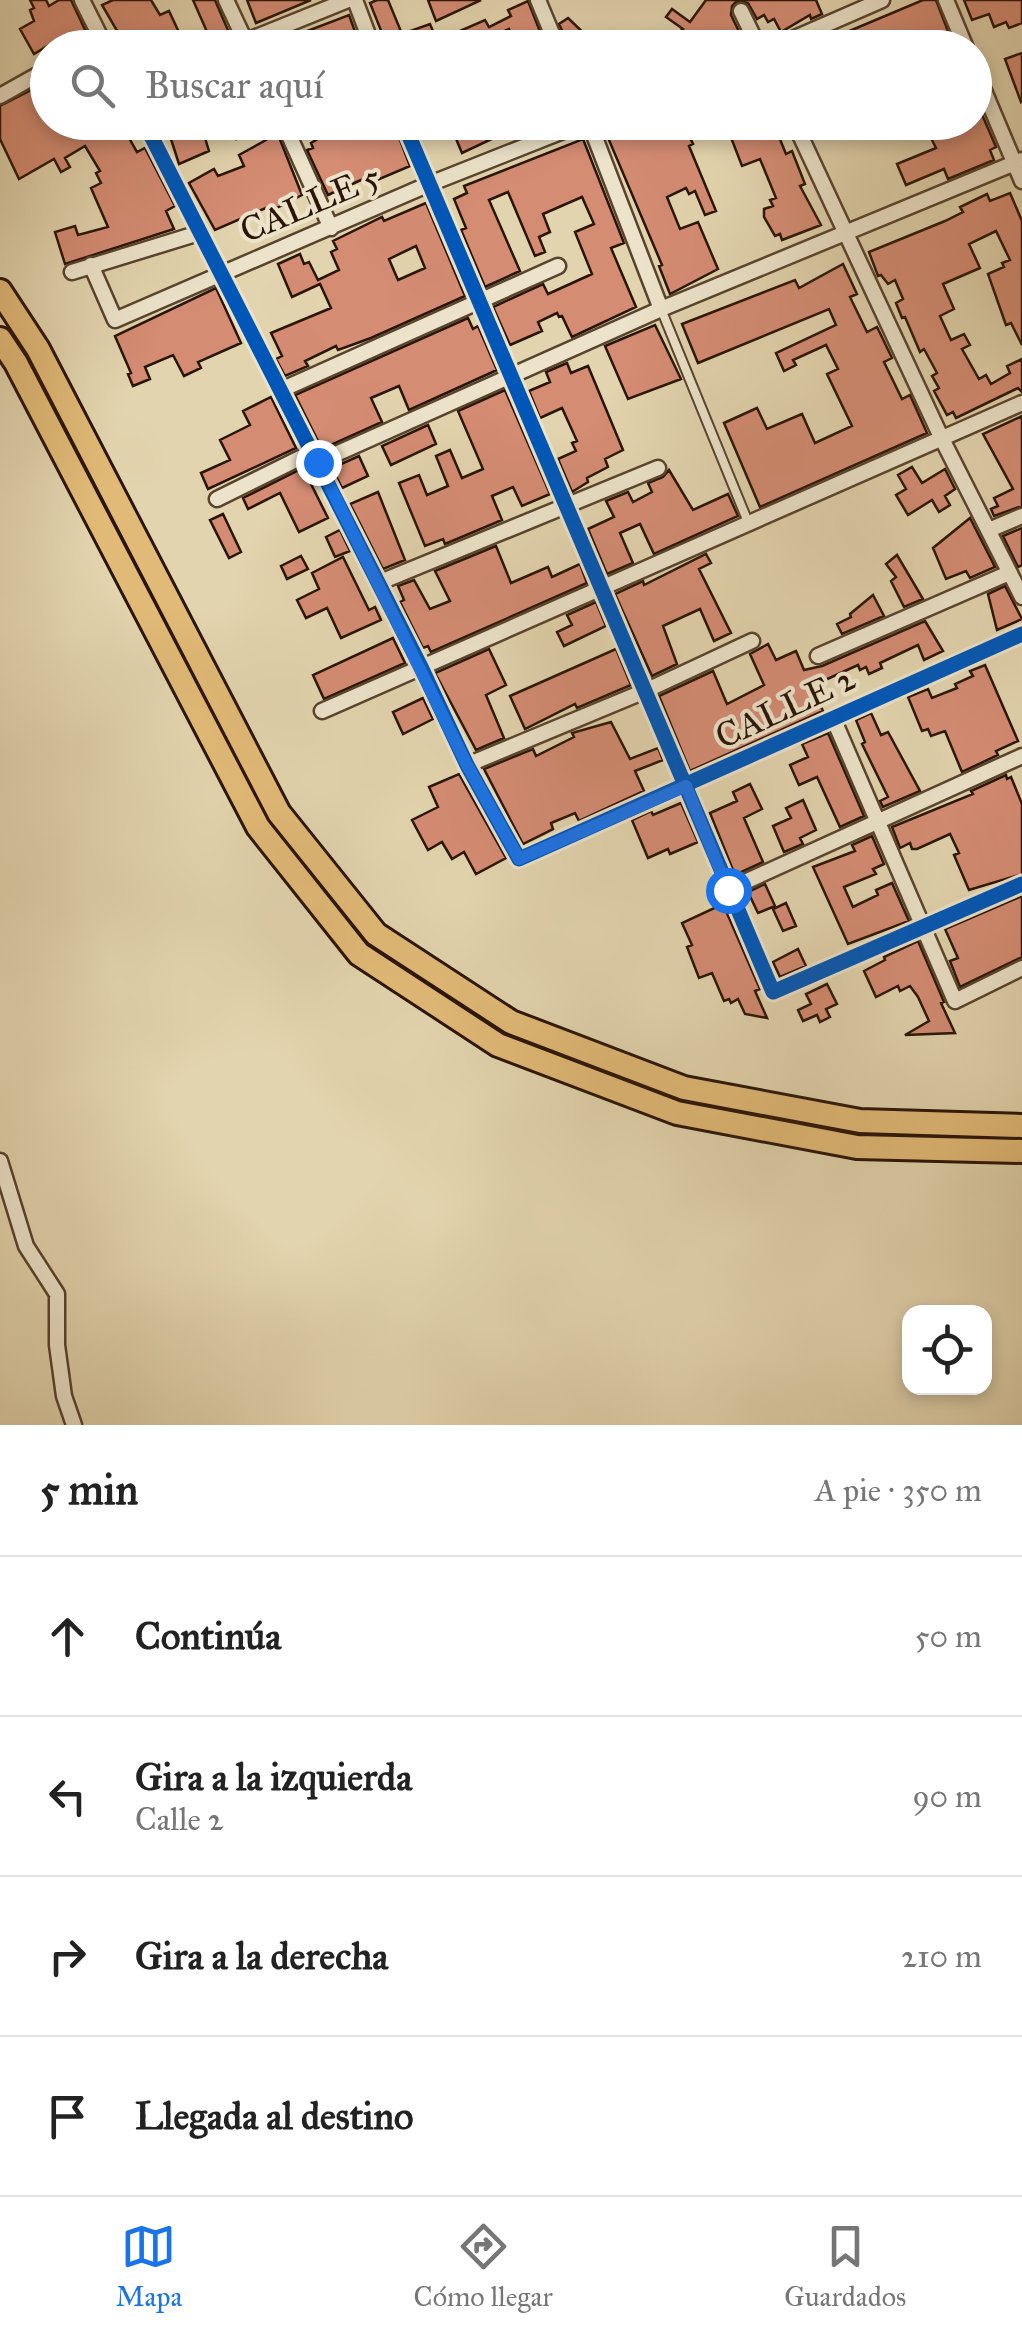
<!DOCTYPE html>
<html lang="es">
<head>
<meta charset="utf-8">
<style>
  :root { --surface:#fff; --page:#f6f6f6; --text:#222; --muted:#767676; --line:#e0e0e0; --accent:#1a73e8 }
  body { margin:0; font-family:"IM FELL Great Primer",serif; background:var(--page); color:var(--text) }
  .controls { position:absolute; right:30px; bottom:30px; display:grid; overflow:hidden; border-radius:20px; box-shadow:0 5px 15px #0003 }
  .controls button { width:90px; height:90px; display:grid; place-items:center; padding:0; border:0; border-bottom:2px solid var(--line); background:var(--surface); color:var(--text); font:50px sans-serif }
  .stop { position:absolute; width:30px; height:30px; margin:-22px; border:8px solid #1a73e8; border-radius:50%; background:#fff }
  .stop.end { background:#1a73e8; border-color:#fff; box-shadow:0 2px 10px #0008 }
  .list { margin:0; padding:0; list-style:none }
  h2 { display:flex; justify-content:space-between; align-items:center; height:130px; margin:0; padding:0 40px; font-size:42px }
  h2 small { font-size:32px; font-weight:400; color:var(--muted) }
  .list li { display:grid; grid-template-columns:65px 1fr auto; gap:30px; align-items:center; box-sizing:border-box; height:160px; padding:0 40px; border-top:2px solid var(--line) }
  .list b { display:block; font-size:38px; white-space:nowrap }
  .list p { margin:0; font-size:32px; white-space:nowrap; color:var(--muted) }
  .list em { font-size:32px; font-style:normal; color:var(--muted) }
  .icon { flex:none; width:55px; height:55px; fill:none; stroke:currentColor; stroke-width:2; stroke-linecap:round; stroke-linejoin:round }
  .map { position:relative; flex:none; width:1022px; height:1425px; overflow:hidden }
  .search { position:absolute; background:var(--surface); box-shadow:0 5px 15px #0003; left:30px; right:30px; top:30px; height:110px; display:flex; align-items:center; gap:25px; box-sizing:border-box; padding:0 35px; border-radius:55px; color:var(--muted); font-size:38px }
  .sheet { height:770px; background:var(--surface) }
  nav { display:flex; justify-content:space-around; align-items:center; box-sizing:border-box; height:140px; border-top:2px solid var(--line); background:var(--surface); font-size:28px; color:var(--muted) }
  nav a { display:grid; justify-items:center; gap:5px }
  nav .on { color:var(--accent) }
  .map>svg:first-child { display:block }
  .building { fill:#d48c73; stroke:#2a1404; stroke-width:2.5; fill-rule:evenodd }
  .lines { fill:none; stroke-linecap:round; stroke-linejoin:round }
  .service-casing { stroke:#58442e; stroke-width:12 }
  .minor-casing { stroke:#58442e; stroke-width:19 }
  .trunk-casing { stroke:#2a1404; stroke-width:28 }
  .service { stroke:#ece3ca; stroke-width:8 }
  .minor { stroke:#ece3ca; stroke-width:14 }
  .trunk { stroke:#e1ba77; stroke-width:22 }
  .cycleway-casing { stroke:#ece3ca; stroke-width:21 }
  .cycleway { stroke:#0057b8; stroke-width:15 }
  .route { stroke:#1a73e8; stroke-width:12 }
  .labels { text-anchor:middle; stroke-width:8; stroke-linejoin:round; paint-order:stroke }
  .street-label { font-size:35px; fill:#2a1404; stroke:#ece3ca }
</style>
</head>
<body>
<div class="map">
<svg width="1022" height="1425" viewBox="0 0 1022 1425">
  <rect width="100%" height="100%" fill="#e2d4ae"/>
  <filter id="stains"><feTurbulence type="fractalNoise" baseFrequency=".002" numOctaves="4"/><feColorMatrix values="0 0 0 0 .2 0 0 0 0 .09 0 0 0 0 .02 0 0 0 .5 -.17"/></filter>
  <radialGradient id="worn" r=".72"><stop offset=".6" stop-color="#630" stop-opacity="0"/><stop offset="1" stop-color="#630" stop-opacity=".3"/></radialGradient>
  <path class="building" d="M30,0H46L49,6L59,0H71L87,34L64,48H58L54,42L34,54L20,29L34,21L30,10L34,8Z
    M113,0H151L160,15L169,11L183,41L170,48H127L102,5Z
    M193,0H215L230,35L212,43Z
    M247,0H311L256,23Z
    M377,0H388L402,34L430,24L437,41L485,20L489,27L511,16L508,10L528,1L541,34L516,46L509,29L468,48H388L370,3Z
    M428,0H481L436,21Z
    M706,0H816L822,14L811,19L810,15L781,32L774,19L768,22L764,15L757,19L748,3L737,1L732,6L731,15L747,48H732L726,33L715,48H708L701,42L697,48H659L683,29L666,17L672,9L690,22Z
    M923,0H936L951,39L943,42L946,48H809Z
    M964,0H1022V23L1009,28L1006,22L994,27L989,14L972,20Z
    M349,15L361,48H308L302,33Z
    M568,18L598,47L618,33L628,48H570L559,24Z
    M1022,53V101L1021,102L1005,59Z
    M43,84L48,91V122H120L137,152L145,148L175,206L166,211L174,229L65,264L55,232L75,226L78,235L108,227L91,188L101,183L96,173L100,171L85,146L65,158L70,167L61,172L54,159L19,179L0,139V106Z
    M974,96L996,147L990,150L994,160L948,179L944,169L906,185L897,164L936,148L931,138L938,135L934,122H974Z
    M192,122H200L209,151L179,164L169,133Z
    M227,122H273L302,195L271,211L268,207L215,230L189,183L214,169L218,176L244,166L239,155L266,140L260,128L236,139Z
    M319,122H393L410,166L375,181L372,175L328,195L307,150L313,148L311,143L316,140L310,126Z
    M449,122H528L462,153Z
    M630,122H706L687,131L693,144L689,146L716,211L705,215L695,191L689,194L686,188L667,197L680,229L698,222L718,269L670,294L659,266L662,265L606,133Z
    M725,122H773L786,154L792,151L805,184L800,186L821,225L782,240L780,234L775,236L764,217V209L773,206L770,200L776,198L760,159L742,166Z
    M583,139L624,243L611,248L636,307L572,337L562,316L559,317L557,313L538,322L542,331L510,345L493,307L543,284L548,294L592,274L575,232L594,224L582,197L543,214L550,232L539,237L545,252L535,256L508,192L489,200L520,271L485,287L461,230L466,228L454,199L467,193L464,186Z
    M1010,193L1022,221V345L1011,323L1006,325L988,274L1004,267L1002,263L1010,260L996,231L969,244L980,268L943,284L954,309L940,316L951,340L964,334L970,345L962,349L979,379L986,375L991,384L1010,373L1007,366L1022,359V392L1018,388L956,418L953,412L947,415L934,391L939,388L932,376L937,373L924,349L920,352L905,317L902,318L896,303L903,299L895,280L888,284L881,275L878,276L869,252L945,221L963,212L960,207L987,194L990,201Z
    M426,203L465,296L371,338L338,350L336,346L305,361L308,366L285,376L276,359L282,356L271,333L331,308L320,284L292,297L278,264L300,254L304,264L309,262L318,280L339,270L331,252L337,249L333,241L382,217L384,221ZM416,246L425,268L398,280L389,259Z
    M843,264L857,294L850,297L867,332L877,327L892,358L884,362L902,399L910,395L927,433L760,507L724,423L757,408L767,429L802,414L815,443L852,426L827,374L838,369L826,345L793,360L796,365L784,371L776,353L836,325L829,309L698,363L682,324L795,280L799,288Z
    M216,288L241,343L198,362L201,368L184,376L173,355L145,367L150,379L133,386L128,374L131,373L115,336Z
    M468,318L473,329L478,326L497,370L409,410L399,386L371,398L382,422L322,449L295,395Z
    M655,325L681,379L628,399L605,346Z
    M567,363L571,373L588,366L623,450L605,459L608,467L587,478L588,482L572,492L558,459L576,451L572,443L577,441L562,408L540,418L529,391L550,382L546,372Z
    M505,390L550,494L522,506L513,487L492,496L502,520L445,544L443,539L425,546L399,483L419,475L427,495L448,486L436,456L450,450L462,478L483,469L458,411Z
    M271,397L296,448L208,489L201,473L230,460L220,440L250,425L243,411Z
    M1022,416V506L994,516L991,509L998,506L994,498L1013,489L983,434Z
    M428,425L436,444L391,465L382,446Z
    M359,456L368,476L342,488L332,468Z
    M912,467L922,483L945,469L955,489L945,496L950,505L939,512L932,500L908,515L896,495L906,489L898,475Z
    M303,468L328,518L299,532L280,493L248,509L243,498Z
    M669,470L693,510L728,494L738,516L654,554L640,524L620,533L633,563L607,574L588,529L614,517L606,501L628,492L633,502L652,492L648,483L663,477Z
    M378,492L405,560L383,569L350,504Z
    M223,514L241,552L229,558L210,520Z
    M970,518L995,567L970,578L966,571L946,579L933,548Z
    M1022,528V565L1018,567L1003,536Z
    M340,530L350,551L335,557L326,537Z
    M496,546L511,583L548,567L552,577L580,564L587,583L431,652L428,646L423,648L400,602L404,600L398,586L414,580L430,609L450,601L435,571Z
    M706,554L711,563L699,569L731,633L714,641L700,609L663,626L677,664L652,676L615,594L643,581L644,585Z
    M897,555L923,599L904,607L891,581L896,577L886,564Z
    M301,556L308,569L287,579L281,566Z
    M343,557L369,610L375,607L381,620L341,638L327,608L306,618L297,600L319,589L312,573Z
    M1005,586L1022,619L997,630L988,594Z
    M873,595L884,616L842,634L837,624L851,617L850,614Z
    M596,602L606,626L564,646L557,632L572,625L567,615Z
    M925,621L943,651L924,660L918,645L880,663L882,668L869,674L866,667L860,670L858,665L812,686L823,711L690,771L659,696L713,671L727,704L764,685L750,654L768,644L776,660L796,651L804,670L822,666Z
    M393,638L405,663L324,699L313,675Z
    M489,649L506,685L486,695L504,738L476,750L435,673Z
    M616,649L631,685L577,708L575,704L525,729L510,696Z
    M985,665L1018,741L996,751L998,755L962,772L945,731L931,736L928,729L922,731L908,697L928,689L932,698L957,688L955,684L973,676L970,671Z
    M423,698L433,719L403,734L393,712Z
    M871,713L881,735L888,732L920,791L883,807L880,801L888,797L862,744L865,742L856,720Z
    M611,722L630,759L658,748L663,760L635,771L644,791L579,821L575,813L551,823L553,829L523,844L484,769L533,749L536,756L574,737L572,733Z
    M828,733L864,816L840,827L817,777L799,785L790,765L808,757L802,744Z
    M459,774L506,858L476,874L464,852L452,859L442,842L428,850L412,820L438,807L429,787Z
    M1006,775L1007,779L1011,777L1022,804V874L969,890L954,855L959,853L950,834L917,849H912L910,843L900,848L892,827L973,794L971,791Z
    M750,784L762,809L744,818L763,862L735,875L710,813L737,801L733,792Z
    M803,800L816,830L800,838L803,844L784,852L773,826L791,818L786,808Z
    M681,803L698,842L670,854L668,849L648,858L632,820L651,811L653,815Z
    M872,836L884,864L873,869L876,874L844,887L853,907L878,895L876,890L892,883L909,921L848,944L813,867L855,851L852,845Z
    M765,884L775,906L758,913L748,892Z
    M1022,896V957L960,987L950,961L958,958L945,929Z
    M786,903L796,926L783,931L773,909Z
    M723,904L760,989L755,991L767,1018L745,1014L738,999L731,1003L729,999L724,1001L712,973L699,978L687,947L692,945L682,923Z
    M918,941L944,1002L941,1003L955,1033L905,1035L929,1021L918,997L910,986L900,991L898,986L876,997L864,971L885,960L884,957Z
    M798,949L806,966L780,977L773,962Z
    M827,984L837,1004L826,1009L830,1017L820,1022L817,1015L803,1021L798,1010L811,1004L806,994Z"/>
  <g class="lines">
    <g class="service-casing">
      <path id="service" d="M661,309L748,522"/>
    </g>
    <g class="minor-casing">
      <path id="minor" d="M82,0L106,48
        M226,0L248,47
        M355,0L373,48
        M538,0L558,48
        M946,0L966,48
        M741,11L759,48
        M229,48L348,0
        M772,48L882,0
        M974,67L1022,181
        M0,96L48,69
        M144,122L421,667L467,765L519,859L1022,634
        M283,122L331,228
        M403,122L773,992L1022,884
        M589,122L661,309
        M794,122L941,437L1022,597
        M91,265L115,320L427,185L586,122
        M72,272L199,233
        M281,390L558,266
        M318,462L661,309L1022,160
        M217,499L312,452
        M989,530L1022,516
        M378,583L658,468
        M818,656L1009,573
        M322,711L1022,403
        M833,718L955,1001L1022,968
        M467,765L645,691L752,641
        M727,890L1022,756
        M0,1161L26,1246L57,1294V1345L64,1396L74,1425"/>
    </g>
    <g class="trunk-casing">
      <path id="trunk" d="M0,291L38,349L279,813L376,934L511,1022L684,1088L860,1121L1022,1126
        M0,339L16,363L258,827L359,954L498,1045L677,1113L857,1147L1022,1151"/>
    </g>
    <use href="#service" class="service"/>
    <use href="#minor" class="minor"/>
    <use href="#trunk" class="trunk"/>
    <g class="cycleway-casing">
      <path id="cycleway" d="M144,122L421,667L467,765L519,859L1022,634
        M403,122L773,992L1022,884"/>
    </g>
    <use href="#cycleway" class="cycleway"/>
  </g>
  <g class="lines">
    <path class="route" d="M318,462L467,765L519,859L686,786L728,890"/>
  </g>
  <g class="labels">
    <g class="street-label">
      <text transform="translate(310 203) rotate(-23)" y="12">CALLE 5</text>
      <text transform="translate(785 707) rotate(-25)" y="12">CALLE 2</text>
    </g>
  </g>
  <rect width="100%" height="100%" filter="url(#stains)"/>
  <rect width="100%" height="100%" fill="url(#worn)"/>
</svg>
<div class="controls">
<button><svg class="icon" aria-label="locate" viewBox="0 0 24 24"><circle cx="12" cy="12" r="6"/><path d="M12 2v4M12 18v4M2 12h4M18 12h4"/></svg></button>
</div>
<div class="stop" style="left:728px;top:890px"></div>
<div class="stop end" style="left:318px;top:462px"></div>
<div class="search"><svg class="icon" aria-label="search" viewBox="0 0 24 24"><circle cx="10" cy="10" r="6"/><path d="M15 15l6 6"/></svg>Buscar aquí</div>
</div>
<section class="sheet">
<h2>5 min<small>A pie · 350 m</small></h2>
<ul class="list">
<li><svg class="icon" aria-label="ahead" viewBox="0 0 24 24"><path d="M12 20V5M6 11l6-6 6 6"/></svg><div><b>Continúa</b></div><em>50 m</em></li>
<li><svg class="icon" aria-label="left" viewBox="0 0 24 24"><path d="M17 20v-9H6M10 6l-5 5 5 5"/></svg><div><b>Gira a la izquierda</b><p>Calle 2</p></div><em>90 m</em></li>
<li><svg class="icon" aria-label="right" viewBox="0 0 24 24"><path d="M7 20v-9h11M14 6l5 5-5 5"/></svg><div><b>Gira a la derecha</b></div><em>210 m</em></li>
<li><svg class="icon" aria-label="arrive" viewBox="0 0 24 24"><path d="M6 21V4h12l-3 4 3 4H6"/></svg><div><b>Llegada al destino</b></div></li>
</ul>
</section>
<nav>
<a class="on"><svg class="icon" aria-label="map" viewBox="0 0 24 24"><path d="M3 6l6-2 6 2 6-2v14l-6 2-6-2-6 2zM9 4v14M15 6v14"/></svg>Mapa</a>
<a><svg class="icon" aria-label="directions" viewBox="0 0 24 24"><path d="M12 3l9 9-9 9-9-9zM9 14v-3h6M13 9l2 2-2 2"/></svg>Cómo llegar</a>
<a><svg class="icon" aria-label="saved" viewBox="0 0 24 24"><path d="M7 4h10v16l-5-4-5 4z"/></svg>Guardados</a>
</nav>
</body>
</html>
